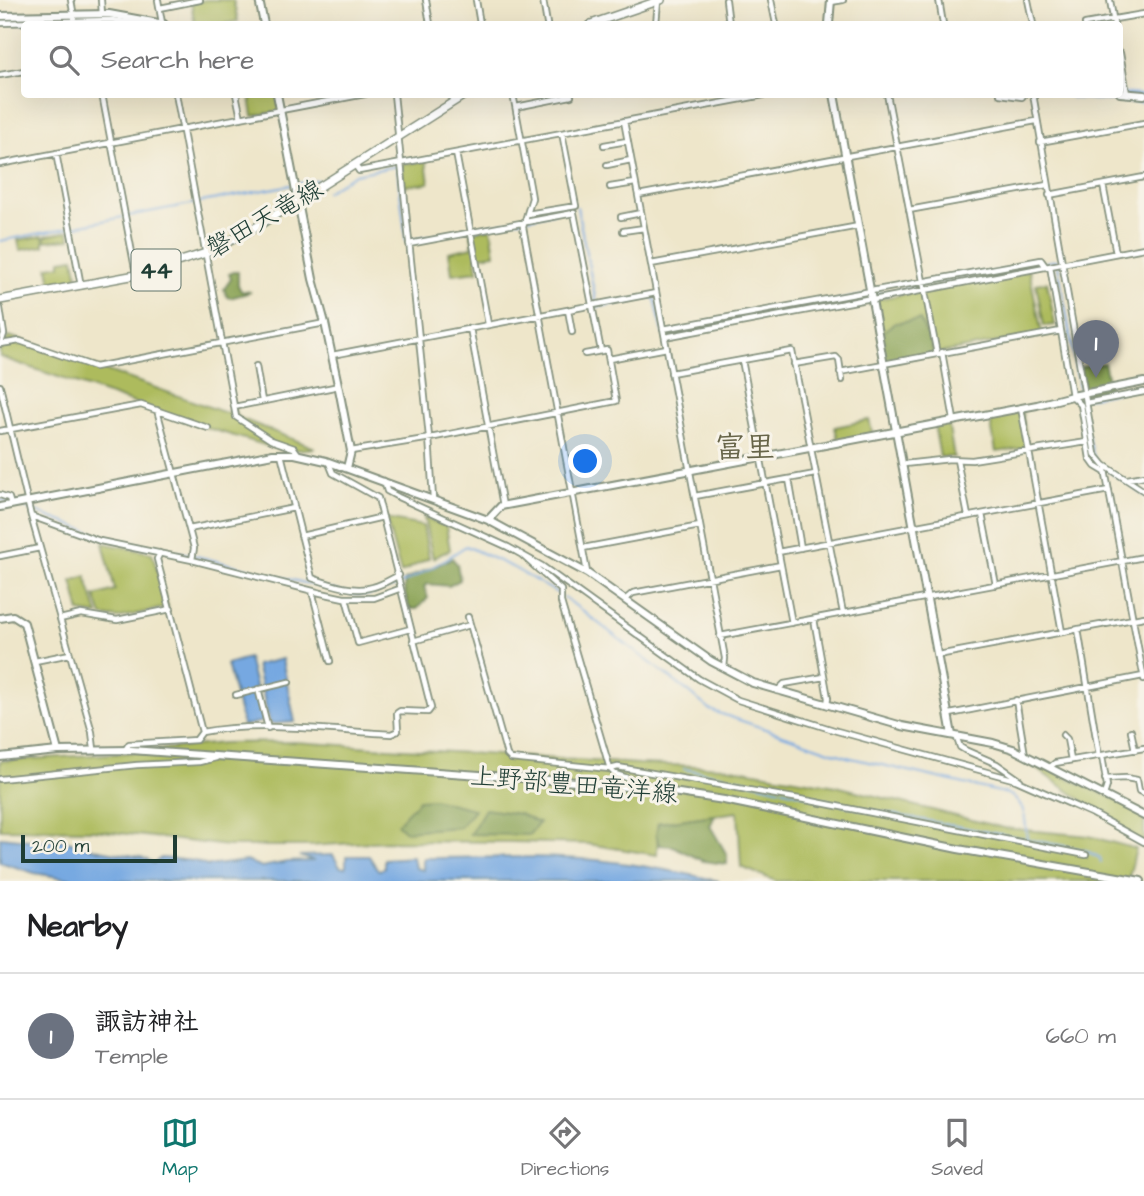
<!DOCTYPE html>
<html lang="en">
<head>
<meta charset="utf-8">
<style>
  :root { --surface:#fff; --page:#f2f2f2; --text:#202124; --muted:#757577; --line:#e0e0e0; --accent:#0f766e }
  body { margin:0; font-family:"Architects Daughter","Klee One",sans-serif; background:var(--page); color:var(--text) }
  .scale { position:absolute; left:21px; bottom:18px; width:156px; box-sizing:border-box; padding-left:7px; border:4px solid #1f3d34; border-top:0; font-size:19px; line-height:24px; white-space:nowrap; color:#1f3d34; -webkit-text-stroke:5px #f7f3e8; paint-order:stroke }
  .you { position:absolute; left:586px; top:462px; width:24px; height:24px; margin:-18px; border:5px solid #fff; border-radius:50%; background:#1a73e8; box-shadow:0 0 0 10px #1a73e833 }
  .badge { display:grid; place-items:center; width:46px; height:46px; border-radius:50%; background:var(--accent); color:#fff; font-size:23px; font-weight:700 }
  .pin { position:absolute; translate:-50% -58px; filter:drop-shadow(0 2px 4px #0008) }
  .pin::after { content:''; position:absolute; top:37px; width:24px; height:21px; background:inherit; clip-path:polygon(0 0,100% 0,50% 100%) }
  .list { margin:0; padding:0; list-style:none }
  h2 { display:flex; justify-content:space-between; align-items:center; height:91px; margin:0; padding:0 28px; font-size:30px }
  h2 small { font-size:23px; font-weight:400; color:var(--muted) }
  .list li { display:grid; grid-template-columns:46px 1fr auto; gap:21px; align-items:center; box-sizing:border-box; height:126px; padding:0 28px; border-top:2px solid var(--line) }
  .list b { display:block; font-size:26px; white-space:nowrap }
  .list p { margin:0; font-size:23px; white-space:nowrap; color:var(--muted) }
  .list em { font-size:23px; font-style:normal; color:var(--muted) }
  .icon { flex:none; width:38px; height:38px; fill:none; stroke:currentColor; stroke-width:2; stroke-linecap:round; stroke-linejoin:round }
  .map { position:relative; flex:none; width:1144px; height:881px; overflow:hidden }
  .search { position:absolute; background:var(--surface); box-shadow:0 7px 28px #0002; left:21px; right:21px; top:21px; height:77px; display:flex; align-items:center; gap:18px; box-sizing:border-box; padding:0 24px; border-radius:7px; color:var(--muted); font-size:26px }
  .sheet { height:217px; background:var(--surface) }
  nav { display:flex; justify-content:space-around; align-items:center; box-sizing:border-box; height:98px; border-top:2px solid var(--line); background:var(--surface); font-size:19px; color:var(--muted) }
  nav a { display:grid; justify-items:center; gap:4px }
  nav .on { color:var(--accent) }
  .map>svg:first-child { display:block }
  .green { fill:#adbb5d; stroke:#667c48; stroke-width:2 }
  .forest { fill:#8aa354; stroke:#547044; stroke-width:2 }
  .water { fill:#76a8e1; stroke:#4a728a; stroke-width:2 }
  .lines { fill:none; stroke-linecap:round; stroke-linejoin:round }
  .stream { stroke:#76a8e1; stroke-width:2 }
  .river { stroke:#76a8e1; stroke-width:10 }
  .street-casing { stroke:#86927f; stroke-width:8 }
  .secondary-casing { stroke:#86927f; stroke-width:10 }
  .primary-casing { stroke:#86927f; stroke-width:10 }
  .street { stroke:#fff; stroke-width:4.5 }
  .secondary { stroke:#fff; stroke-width:6 }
  .primary { stroke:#fff; stroke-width:7 }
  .labels { text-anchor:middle; stroke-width:6; stroke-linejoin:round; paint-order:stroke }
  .shield { fill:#f7f3e8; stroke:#60746a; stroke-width:2 }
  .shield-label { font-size:24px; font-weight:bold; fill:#1f3d34 }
  .street-label { font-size:26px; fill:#1f3d34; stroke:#f7f3e8 }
  .quarter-label { font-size:30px; font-weight:bold; fill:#676549; stroke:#f7f3e8 }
</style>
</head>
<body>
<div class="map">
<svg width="1144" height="881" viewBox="0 0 1144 881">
  <rect width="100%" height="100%" fill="#f7f3e8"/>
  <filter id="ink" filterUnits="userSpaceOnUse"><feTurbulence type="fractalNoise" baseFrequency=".0143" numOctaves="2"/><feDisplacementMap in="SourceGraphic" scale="14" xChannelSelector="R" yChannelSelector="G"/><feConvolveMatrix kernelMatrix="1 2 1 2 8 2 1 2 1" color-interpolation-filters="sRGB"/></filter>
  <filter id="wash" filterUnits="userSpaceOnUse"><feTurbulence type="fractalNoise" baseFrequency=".00686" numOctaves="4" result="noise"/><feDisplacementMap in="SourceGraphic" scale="28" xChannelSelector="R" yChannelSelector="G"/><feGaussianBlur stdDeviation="1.57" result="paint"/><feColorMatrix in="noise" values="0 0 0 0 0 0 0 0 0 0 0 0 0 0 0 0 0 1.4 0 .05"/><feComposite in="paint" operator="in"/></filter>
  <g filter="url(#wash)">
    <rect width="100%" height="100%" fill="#eee6ca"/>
    <path class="green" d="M206,0H233L238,21L224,24H195L191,3Z
      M259,95H277L280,111L253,116L250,97Z
      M426,161L429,183L404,186L402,164Z
      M491,228L495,254L476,257L478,271L452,274L449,252L473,247L471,232Z
      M69,231L70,239L44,241V246L20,250L18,240L43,236L44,240L46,236Z
      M74,258L78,280L51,284L48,267L61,265V260Z
      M1029,270L1042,334L934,354L932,345L918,320L879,334L873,300Z
      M1047,282L1055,325L1044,326L1036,284Z
      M9,336L226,413L234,407L237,417L315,448L285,451L204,427L0,357V350Z
      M1022,411L1028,448L996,452L990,419Z
      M869,420L873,435L838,441L835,427Z
      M948,422L954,457H940L934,424Z
      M424,518L446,526L450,550L433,558Z
      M386,519L423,526L429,558L401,573Z
      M103,543L152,553L168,607L118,618L102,616L95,596L115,590Z
      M86,576L98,615L80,612L72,581Z
      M294,742L639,764L726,767L836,786L1004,828L1089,836L1136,849L1128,881H776L741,867L738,812L658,823L657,855L588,844L512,842L386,841L309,846H228L94,830L0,829V761L123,753L223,743Z
      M1018,756L1144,812V846L1132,835Z"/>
    <path class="forest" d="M234,272H238V285L241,291L251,292L230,298L227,297L224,289L231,279L229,274Z
      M920,320L932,345L934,354L885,363L879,334L895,323Z
      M1104,363L1110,389L1085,394L1080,367Z
      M452,558L457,564L460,580L449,586L427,584L424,587L428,598L417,609H409L404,589L405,580Z
      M433,799L474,809L460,827L404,831L397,824L419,800Z
      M485,809L520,814L539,823L529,835L470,834Z
      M715,815L710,826L727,855V864L703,861L673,846L659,845L656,834L658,823Z"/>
    <path class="water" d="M248,658L264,721L243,726L227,664Z
      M282,659L295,722L270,724L256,665Z
      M0,837L39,841L64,840L99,850L140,857L154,863L161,858L195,861L207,866L246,861L262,867L287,862L314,861L299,856L333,855L340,867L344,868L346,867V856H369L378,870L384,869V859L413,857L415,868L423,870V858C481,858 539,855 596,860C638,864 679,872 719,881H84L34,873L0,862Z"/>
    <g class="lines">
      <path class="stream" d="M297,184L318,180
        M326,192L355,174L397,166L406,240
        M577,207L597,307L651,297L655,299L663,334L868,295
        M128,216L291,185
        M529,218L557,211
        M412,240L523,219
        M0,241L123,217
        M1046,262L1057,260L1080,392
        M874,294L1040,264
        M1082,399L1144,386
        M1088,435L1094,458L1100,465L1144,495
        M0,499L8,502
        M20,506L106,538L188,554L349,594C357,594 365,596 372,594C400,588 442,562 466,546L512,567L559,594
        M564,597L690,693L710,710L847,757L1008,794C1027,803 1025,821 1027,840
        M684,769L740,779L858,808L1085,850L1100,858L1101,863"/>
      <path class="river" d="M0,20L108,17L122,19
        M1073,94L1144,99"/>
    </g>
  </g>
  <g filter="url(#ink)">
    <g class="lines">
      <g class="street-casing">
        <path id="street" d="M71,0L74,17
          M101,0L102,14
          M158,0L162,23
          M426,0L430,24
          M476,0L480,24
          M543,0L547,24
          M726,0L729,24
          M771,0L776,24
          M939,0L943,24
          M1028,0L1033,24
          M1110,0L1114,24
          M831,2L843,0
          M160,8L200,0
          M0,23L111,20L142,24
          M656,24L658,1
          M1085,24L1144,14
          M1120,53L1127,94
          M0,75L24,71
          M102,94L136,274
          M176,94L236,417L271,440L294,448L299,455
          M236,94L241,118
          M394,94L429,437L433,499
          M513,94L531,192L532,198L523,227L587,572
          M887,94L937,354
          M1000,94L1022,97L1024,94
          M1033,94L1095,454L1104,465L1144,491
          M516,107L571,96
          M624,121L725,658L724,668
          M1040,142L1144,123
          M604,145L627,141
          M56,153L81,286
          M456,153L488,324
          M0,164L365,94
          M355,165L359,171L769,94
          M607,165L631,160
          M1103,185L1116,253
          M610,187L635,183
          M638,195L1036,121
          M1049,195L1144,177
          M909,210L1047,185
          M527,214L576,206L562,133
          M621,217L641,213
          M623,231L644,228
          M409,244L574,213L601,351
          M651,264L859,226
          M1050,266L1072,396L1081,405L1090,459L1095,466L1105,472
          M873,300L1144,248
          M0,308L4,334L1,343
          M568,310L572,332
          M470,328L503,506
          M663,329L1041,260L1046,267
          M665,337L872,298
          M0,344L20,341L95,367L325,323
          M942,352L954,420
          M332,355L656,293
          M609,359L667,348
          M742,360L792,623
          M794,364L836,357L839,360L842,380
          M256,366L262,401
          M840,372L1061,331
          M671,373L792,351L843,613
          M0,386L31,516L92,732L94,749
          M1086,403L1144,392
          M234,407L339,386
          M1021,408L1062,632
          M157,410L194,548L192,560
          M0,431L141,405L208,428
          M351,451L425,439L616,401L607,350L585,354
          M281,454L312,578C330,584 354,593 373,587C382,585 391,579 399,575
          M957,460L968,516
          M904,464L950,459L972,460L1087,442
          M1105,470L1144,679
          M789,479L801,548
          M1127,479L1144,476
          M384,481L387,491L398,497L508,547L542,566L699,679L738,700L837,731L1016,780L1093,814L1144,842
          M0,495L9,498L11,505
          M695,496L815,474
          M982,514L996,585
          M31,516L100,541L192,560L321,593L344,598H374L399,589
          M189,529L294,508
          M301,536L383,517
          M583,548L700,526
          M778,552L1109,490
          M522,555L561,590V602L610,769L615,774L662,789
          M0,556L40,548
          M312,591L330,661
          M346,598L358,643L410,629
          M626,599L633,593L781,565
          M468,617L507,755L511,759L610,769L618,767L811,801L1086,855
          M60,619L81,614L117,620L171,609
          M814,619L828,698L827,705
          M1078,629L1099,756
          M720,636L1144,557
          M413,641L470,625
          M938,655L1144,617
          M35,661L70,654
          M258,689L268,728
          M777,691L784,684L824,677
          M236,695L289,682
          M1016,700L1025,755
          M950,714L1143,676
          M1131,731L1135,750
          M202,732C257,721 334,731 391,734L398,731L397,713L400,711L428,712L431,708L378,498L333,473L329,463
          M1063,735L1067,739L1071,760
          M956,736L960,747L965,750L997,764L1020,780
          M125,750L129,744L196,740L202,732L157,559L160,553
          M1102,756L1107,786L1104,795
          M1050,767L1055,763L1144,748
          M0,779L137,765L199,762L215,758
          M1105,779L1126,778L1137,780L1139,791L1144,793"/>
      </g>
      <g class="secondary-casing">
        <path id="secondary" d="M259,0L264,24
          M0,16L109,14L164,24
          M829,24L831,0
          M1120,93L1144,95
          M277,94L313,279L325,323L340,394L351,451L347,468
          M834,94L952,735
          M0,507L273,454H295L326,461L488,520L587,573L711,661L753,683L902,726L993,743L1013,749L1144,816
          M488,520L501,506L1037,405L1072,396L1144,382
          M0,618L13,616L24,623L58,751
          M0,757L58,751L131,750L577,782L666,791L724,800L958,849L1141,881"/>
      </g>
      <g class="primary-casing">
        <path id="primary" d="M591,24L661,0
          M0,300L136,275L206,253L250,231L466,94"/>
      </g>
      <use href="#street" class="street"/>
      <use href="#secondary" class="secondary"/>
      <use href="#primary" class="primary"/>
    </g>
  </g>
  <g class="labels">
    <rect class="shield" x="131.5" y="249.5" width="49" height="41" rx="5"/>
    <g class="shield-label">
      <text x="156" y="278">44</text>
    </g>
    <g class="street-label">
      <text transform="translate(264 218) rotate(-30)" y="9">磐田天竜線</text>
      <text transform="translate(574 784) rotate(5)" y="9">上野部豊田竜洋線</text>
    </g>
    <g class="quarter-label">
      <text x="745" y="457">富里</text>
    </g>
  </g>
</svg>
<div class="scale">200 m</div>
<div class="you"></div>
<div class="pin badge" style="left:1096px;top:378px;background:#6b7280">1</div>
<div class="search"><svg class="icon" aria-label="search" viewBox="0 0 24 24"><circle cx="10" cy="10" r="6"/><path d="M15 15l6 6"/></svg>Search here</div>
</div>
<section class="sheet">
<h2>Nearby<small></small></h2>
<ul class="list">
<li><span class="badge" style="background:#6b7280">1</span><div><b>諏訪神社</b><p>Temple</p></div><em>660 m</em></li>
</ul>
</section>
<nav>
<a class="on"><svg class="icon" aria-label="map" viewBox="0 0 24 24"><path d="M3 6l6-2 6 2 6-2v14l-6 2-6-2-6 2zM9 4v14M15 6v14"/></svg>Map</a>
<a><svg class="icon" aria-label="directions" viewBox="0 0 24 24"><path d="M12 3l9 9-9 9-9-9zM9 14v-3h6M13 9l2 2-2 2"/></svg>Directions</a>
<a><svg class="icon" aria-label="saved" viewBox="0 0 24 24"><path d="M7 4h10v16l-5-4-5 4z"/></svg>Saved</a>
</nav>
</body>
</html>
